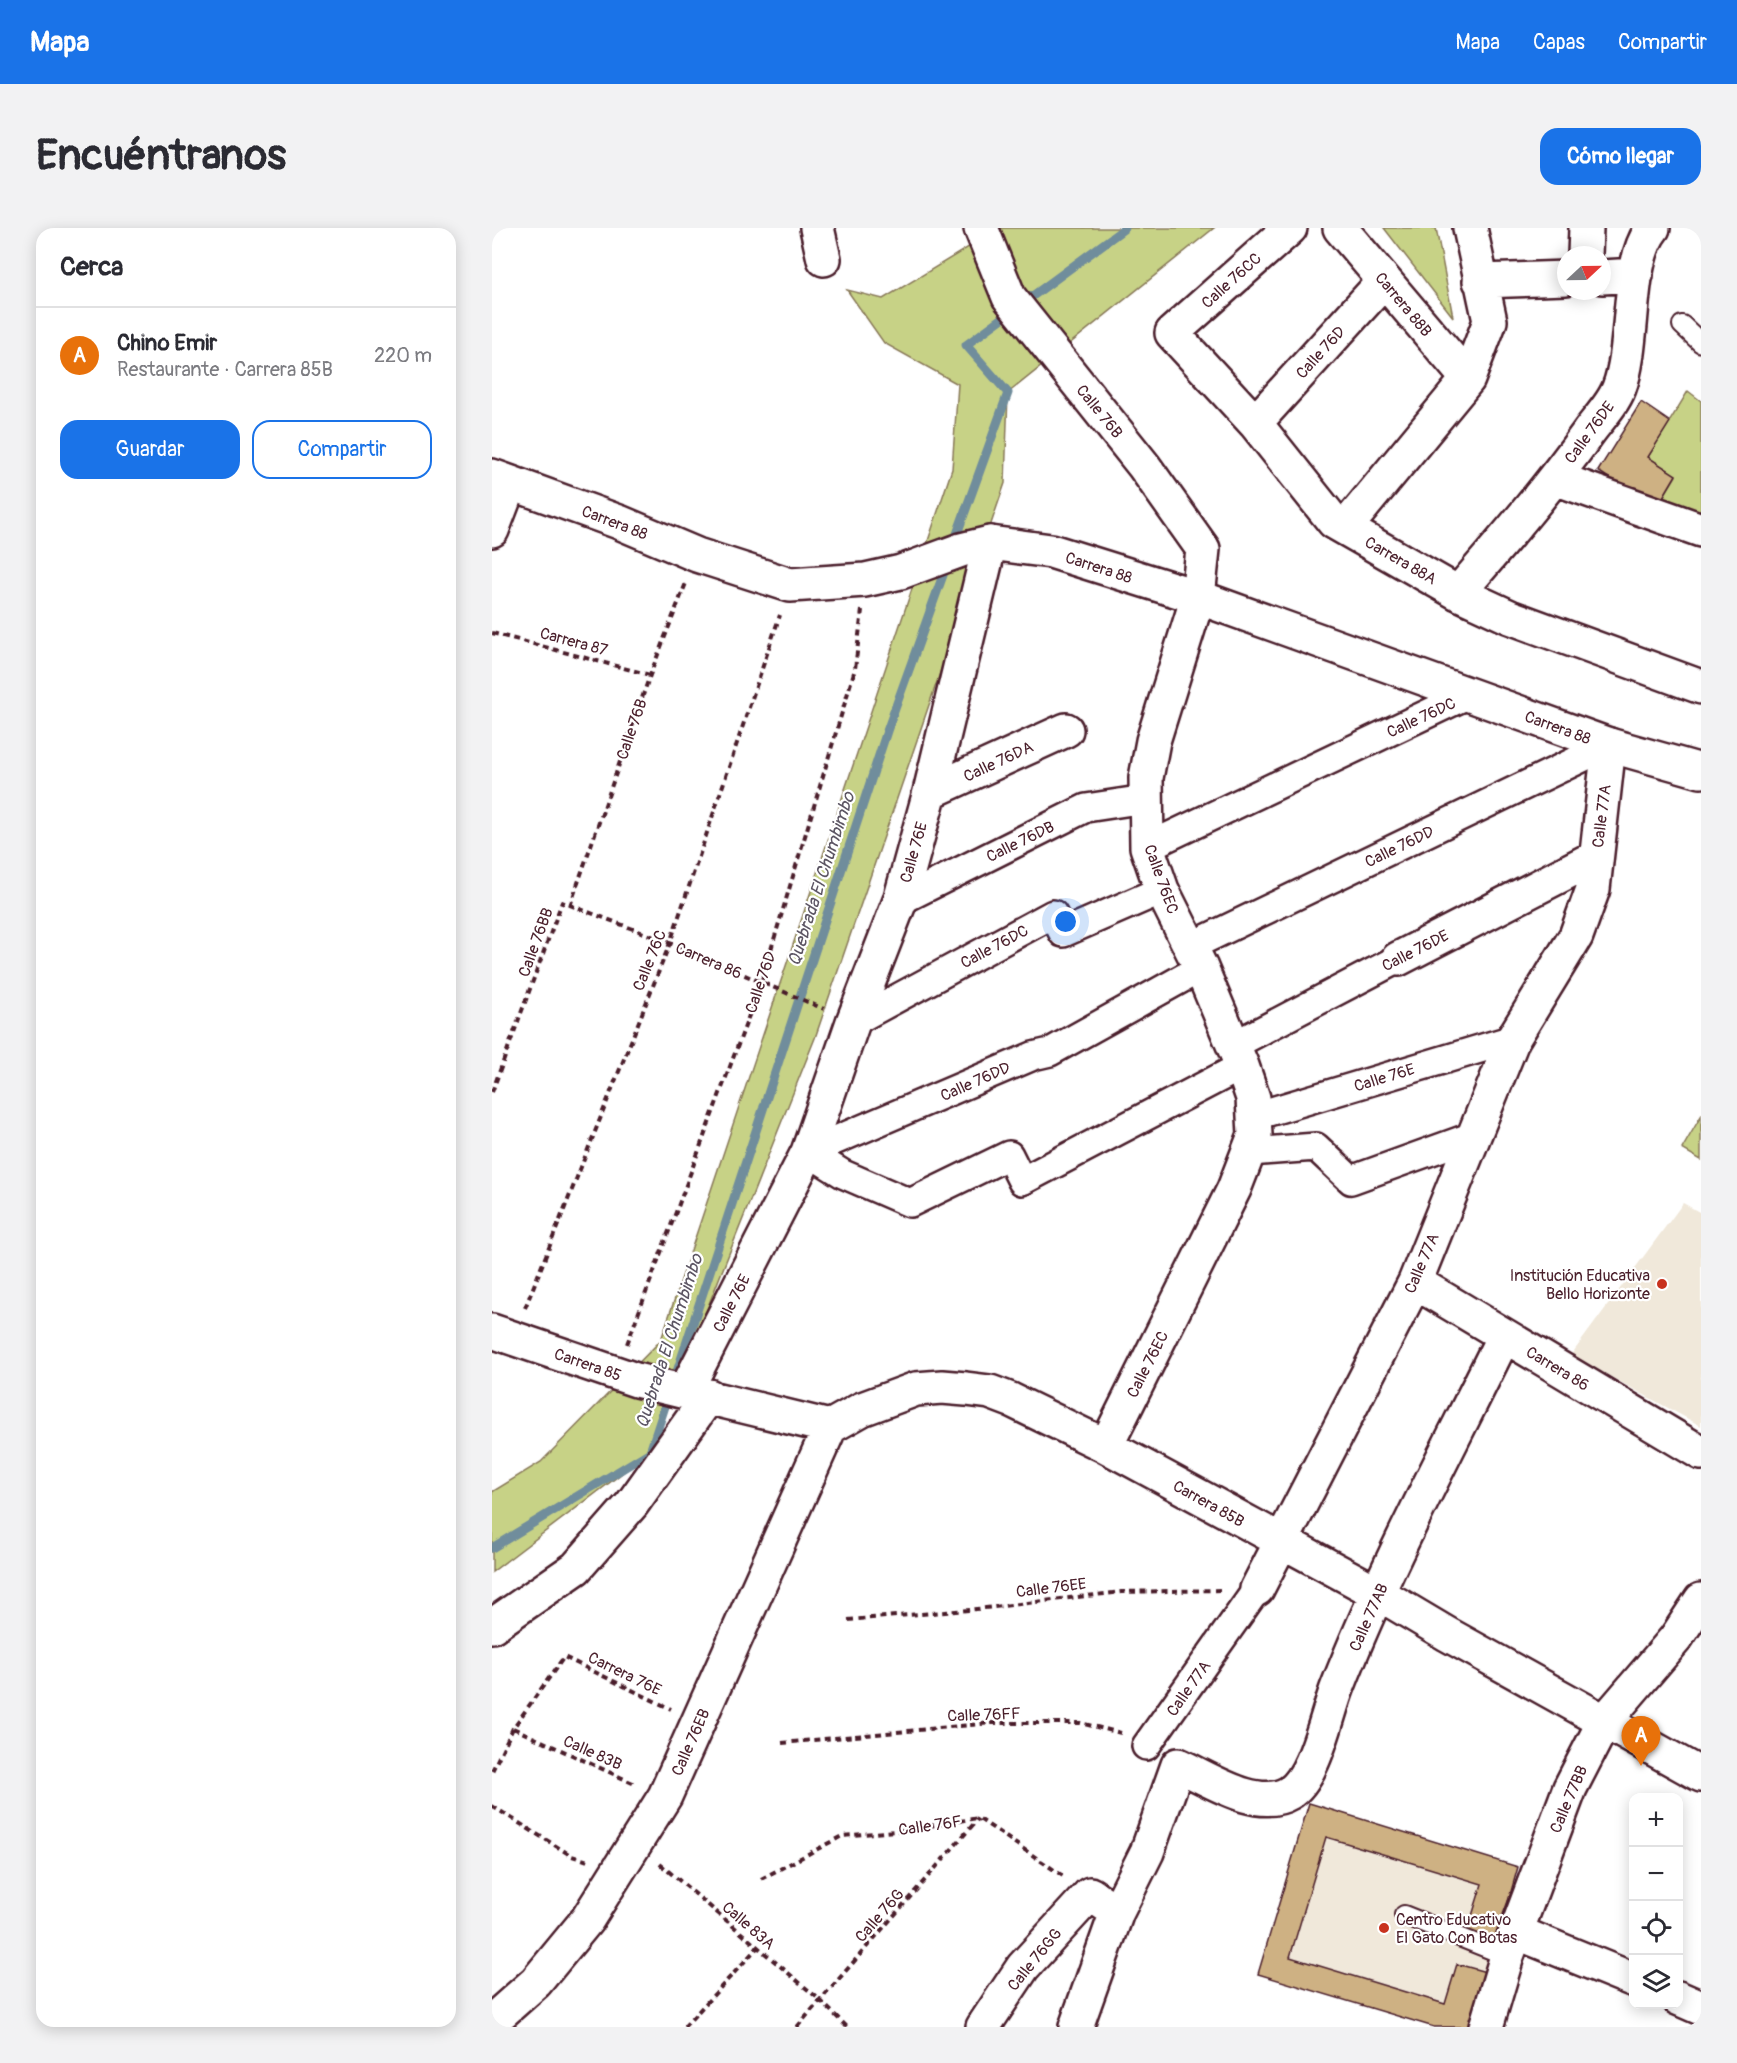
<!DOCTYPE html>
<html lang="es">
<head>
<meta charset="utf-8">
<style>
  :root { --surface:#fff; --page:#f2f2f3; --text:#2b2b33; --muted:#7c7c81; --line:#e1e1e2; --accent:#1a73e8 }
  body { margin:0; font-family:Pangolin,sans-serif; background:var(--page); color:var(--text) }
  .controls { position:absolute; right:18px; bottom:18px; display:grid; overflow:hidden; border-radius:12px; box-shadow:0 3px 15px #0003 }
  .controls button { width:54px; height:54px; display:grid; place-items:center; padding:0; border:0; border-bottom:2px solid var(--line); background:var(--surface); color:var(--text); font:30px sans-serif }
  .compass { position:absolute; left:1065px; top:18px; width:54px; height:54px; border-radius:50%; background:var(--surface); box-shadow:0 3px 15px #0003; rotate:68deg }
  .you { position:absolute; left:574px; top:694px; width:21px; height:21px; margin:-15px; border:4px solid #fff; border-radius:50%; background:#1a73e8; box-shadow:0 0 0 9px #1a73e833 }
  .badge { display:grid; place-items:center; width:39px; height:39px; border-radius:50%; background:var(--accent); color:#fff; font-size:20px; font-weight:700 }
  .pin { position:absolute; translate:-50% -50px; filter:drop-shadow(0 2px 3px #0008) }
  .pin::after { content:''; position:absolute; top:32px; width:21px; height:18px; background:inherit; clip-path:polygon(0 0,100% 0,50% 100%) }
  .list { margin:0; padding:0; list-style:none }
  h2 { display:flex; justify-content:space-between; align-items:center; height:78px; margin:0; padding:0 24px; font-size:26px }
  h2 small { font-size:20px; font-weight:400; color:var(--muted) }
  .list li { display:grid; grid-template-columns:39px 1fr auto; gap:18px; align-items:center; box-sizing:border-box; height:96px; padding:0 24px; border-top:2px solid var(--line) }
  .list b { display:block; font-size:22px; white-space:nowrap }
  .list p { margin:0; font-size:20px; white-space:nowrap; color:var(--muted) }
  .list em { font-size:20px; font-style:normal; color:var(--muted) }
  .actions { display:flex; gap:12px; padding:18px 24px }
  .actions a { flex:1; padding:14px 0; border:2px solid var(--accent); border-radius:18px; text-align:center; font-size:21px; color:var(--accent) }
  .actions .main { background:var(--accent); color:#fff }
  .icon { flex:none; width:33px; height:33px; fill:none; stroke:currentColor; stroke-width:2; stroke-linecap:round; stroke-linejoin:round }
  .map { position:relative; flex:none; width:1209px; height:1799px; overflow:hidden; border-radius:18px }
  header { display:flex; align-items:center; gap:36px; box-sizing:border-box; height:84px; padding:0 30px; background:var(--accent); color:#fff }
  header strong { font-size:28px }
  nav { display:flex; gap:33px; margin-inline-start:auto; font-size:21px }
  .intro { display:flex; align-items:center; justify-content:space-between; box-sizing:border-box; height:144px; padding:0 36px }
  h1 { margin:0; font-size:42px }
  .button { padding:15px 27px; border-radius:18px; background:var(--accent); color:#fff; font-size:21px; font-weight:700 }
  main { display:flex; gap:36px; padding:0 36px }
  aside { flex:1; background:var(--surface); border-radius:18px; box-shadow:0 3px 15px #0003 }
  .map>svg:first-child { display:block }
  .built { fill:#f0e8da }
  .green { fill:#c7d286; stroke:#887858; stroke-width:1.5 }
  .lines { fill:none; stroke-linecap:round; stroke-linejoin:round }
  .stream { stroke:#708d9c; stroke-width:9 }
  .building { fill:#ceb183; stroke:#4a1f2b; stroke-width:1.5 }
  .service-casing { stroke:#4a1f2b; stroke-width:22 }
  .pedestrian-casing { stroke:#4a1f2b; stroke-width:32 }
  .minor-casing { stroke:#4a1f2b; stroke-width:38 }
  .tertiary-casing { stroke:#4a1f2b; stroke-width:38 }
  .path { stroke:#4a1f2b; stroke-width:4; stroke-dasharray:6 4.5; stroke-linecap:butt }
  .service { stroke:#fff; stroke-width:18 }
  .pedestrian { stroke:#fff; stroke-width:27 }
  .minor { stroke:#fff; stroke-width:33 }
  .tertiary { stroke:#fff; stroke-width:33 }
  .poi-dot { fill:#c8321e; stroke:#fff; stroke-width:2 }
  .labels { text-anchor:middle; stroke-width:4.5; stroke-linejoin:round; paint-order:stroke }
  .street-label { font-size:16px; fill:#4a1f2b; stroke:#fff }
  .poi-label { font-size:16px; fill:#4a1f2b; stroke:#fff; text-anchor:end }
  .water-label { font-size:18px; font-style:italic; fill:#5d5664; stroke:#fff }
</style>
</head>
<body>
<header>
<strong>Mapa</strong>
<nav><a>Mapa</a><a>Capas</a><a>Compartir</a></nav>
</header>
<div class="intro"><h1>Encuéntranos</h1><a class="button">Cómo llegar</a></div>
<main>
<aside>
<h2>Cerca<small></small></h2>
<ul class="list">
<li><span class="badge" style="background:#e8710a">A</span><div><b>Chino Emir</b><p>Restaurante · Carrera 85B</p></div><em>220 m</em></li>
</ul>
<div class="actions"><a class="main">Guardar</a><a>Compartir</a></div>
</aside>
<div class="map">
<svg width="1209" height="1799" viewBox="0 0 1209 1799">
  <rect width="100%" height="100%" fill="#fff"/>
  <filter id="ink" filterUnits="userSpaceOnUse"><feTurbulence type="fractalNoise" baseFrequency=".0167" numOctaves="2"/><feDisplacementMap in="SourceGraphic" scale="12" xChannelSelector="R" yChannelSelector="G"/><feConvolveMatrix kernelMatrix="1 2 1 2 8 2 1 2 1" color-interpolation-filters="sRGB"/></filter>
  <g filter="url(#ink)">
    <path class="built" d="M1191,975L1209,985V1198L1079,1127Z
      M817,1575L1026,1639L994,1744L942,1799L766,1746Z"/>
    <path class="green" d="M508,0H722L516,165L513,255L323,810L158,1224L0,1344V1264L49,1234L169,1112L460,241L466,156L392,115L355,62L391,71Z
      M892,0H944L961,89Z
      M1196,163L1209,173V296L1164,281L1184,248L1156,229Z
      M1209,888V932L1190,921Z"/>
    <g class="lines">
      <path class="stream" d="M461,317L516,165L474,117L633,0
        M182,1153L395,503L455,336
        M0,1320L158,1224L177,1166"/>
    </g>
    <path class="building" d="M1149,174L1178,194L1156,229L1184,247L1164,281L1106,243Z
      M817,1575L1026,1639L1004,1716L974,1707L990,1656L834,1609L798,1729L953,1776L965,1736L994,1744L978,1799H942L766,1746Z"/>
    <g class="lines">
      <g class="service-casing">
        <path id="service" d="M1190,97L1209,115
          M912,1687L1015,1728"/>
      </g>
      <g class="pedestrian-casing">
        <path id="pedestrian" d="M655,619L975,467
          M408,673L594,580L653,571
          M697,719L1117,517
          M361,794L561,686L571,705L670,662
          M742,817L906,731
          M763,888L1021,811
          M316,924L351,946L418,975L517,927L530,953L750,838
          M316,924L541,828L558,824L709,740
          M758,924L824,919L859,952L981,908
          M654,1518L765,1361"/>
      </g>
      <g class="minor-casing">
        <path id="minor" d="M325,0L332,31
          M489,0L517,69L652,238L711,321L706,369L661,513L654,550L655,619L670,662L709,740L750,838L761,870L763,907L742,961L614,1218
          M798,0L680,105L763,195L842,294L966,365L1018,389L1209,459
          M848,0L976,151
          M1093,27L1094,0
          M1110,49L1144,47
          M988,53L1074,50
          M763,195L892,53
          M1063,250L1209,302
          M853,300L976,151L998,93L978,0
          M0,302L18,255
          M966,365C1011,313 1056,261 1096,205C1106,191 1121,176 1127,160C1144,116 1133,34 1161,0
          M438,564L574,502
          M906,731L1104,629
          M923,1054L1209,1225
          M0,1103L144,1152L338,1199L370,1181L424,1161L450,1159L474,1161L498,1164L519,1172L614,1218L886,1365L955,1406L1209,1547
          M194,1162L316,924L361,794L408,673L438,564L498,315
          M765,1361L923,1054L1021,811L1084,708L1101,661L1117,517
          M0,1398L84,1340L140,1276L217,1168
          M1024,1704L1142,1752
          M1186,1770L1209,1780
          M0,1793L44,1754L95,1692L173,1568L338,1199
          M491,1799L531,1739L598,1666L625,1684
          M584,1799L625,1684L655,1624L686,1537C716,1550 765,1584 797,1565C823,1550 835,1485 846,1458C893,1338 955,1224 1012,1108"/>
      </g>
      <g class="tertiary-casing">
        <path id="tertiary" d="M0,248L127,294L205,327L298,357L373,352L409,344L469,322L498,315L559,323L706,369L1117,517L1209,543
          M994,1799L1015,1728L1078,1560L1112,1494L1184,1410L1209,1372"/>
      </g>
      <path class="path" d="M0,405L158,447
        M78,678L158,447L194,355
        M0,864L70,674L178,715L332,781
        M33,1080L178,715L288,387
        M135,1116L269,755L363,441L370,382
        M356,1392L476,1382L629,1364L729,1362
        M21,1500L143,1556
        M290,1515L500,1495H588L629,1505
        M0,1543L21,1500L72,1429L179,1481
        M0,1578L80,1628L96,1633
        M168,1636L328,1772L355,1799
        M269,1651L350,1608L413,1602L486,1590L571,1648
        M192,1799L265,1720
        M305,1799L486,1591"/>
      <use href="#service" class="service"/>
      <use href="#pedestrian" class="pedestrian"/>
      <use href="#minor" class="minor"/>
      <use href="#tertiary" class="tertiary"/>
    </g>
  </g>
  <g class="poi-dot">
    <circle cx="1170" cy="1056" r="6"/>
    <circle cx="892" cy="1700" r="6"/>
  </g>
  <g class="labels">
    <g class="street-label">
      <text transform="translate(739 52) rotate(-42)" y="6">Calle 76CC</text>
      <text transform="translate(912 76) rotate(50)" y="6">Carrera 88B</text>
      <text transform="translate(828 124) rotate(-48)" y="6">Calle 76D</text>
      <text transform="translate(608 183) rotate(51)" y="6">Calle 76B</text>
      <text transform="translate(1097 204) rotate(-54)" y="6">Calle 76DE</text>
      <text transform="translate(123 294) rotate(21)" y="6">Carrera 88</text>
      <text transform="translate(909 332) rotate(30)" y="6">Carrera 88A</text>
      <text transform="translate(607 339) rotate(18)" y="6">Carrera 88</text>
      <text transform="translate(82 413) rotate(15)" y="6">Carrera 87</text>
      <text transform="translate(929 489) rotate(-25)" y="6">Calle 76DC</text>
      <text transform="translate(1066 499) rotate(20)" y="6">Carrera 88</text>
      <text transform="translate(139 501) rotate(-71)" y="6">Calle 76B</text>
      <text transform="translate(506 533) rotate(-25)" y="6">Calle 76DA</text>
      <text transform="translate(1109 588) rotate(-83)" y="6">Calle 77A</text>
      <text transform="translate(528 613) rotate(-26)" y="6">Calle 76DB</text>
      <text transform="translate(907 618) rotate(-26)" y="6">Calle 76DD</text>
      <text transform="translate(421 624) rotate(-74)" y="6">Calle 76E</text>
      <text transform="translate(670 651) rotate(70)" y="6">Calle 76EC</text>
      <text transform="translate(43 714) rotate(-70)" y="6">Calle 76BB</text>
      <text transform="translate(502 718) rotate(-28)" y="6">Calle 76DC</text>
      <text transform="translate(923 722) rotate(-27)" y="6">Calle 76DE</text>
      <text transform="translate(157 732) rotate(-68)" y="6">Calle 76C</text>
      <text transform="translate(217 732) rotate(23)" y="6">Carrera 86</text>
      <text transform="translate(268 754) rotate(-71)" y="6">Calle 76D</text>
      <text transform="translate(892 849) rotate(-17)" y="6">Calle 76E</text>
      <text transform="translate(483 853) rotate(-24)" y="6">Calle 76DD</text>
      <text transform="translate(929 1035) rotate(-67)" y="6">Calle 77A</text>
      <text transform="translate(239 1075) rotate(-63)" y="6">Calle 76E</text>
      <text transform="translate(96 1136) rotate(19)" y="6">Carrera 85</text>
      <text transform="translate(655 1136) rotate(-63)" y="6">Calle 76EC</text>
      <text transform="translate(1066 1140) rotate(31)" y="6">Carrera 86</text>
      <text transform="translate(717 1275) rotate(29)" y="6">Carrera 85B</text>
      <text transform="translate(559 1359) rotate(-7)" y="6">Calle 76EE</text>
      <text transform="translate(876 1389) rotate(-66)" y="6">Calle 77AB</text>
      <text transform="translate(133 1445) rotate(26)" y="6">Carrera 76E</text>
      <text transform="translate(696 1460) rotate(-55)" y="6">Calle 77A</text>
      <text transform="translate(492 1486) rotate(-2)" y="6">Calle 76FF</text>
      <text transform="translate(198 1514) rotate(-66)" y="6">Calle 76EB</text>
      <text transform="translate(101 1524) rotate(24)" y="6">Calle 83B</text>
      <text transform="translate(1076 1571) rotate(-67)" y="6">Calle 77BB</text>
      <text transform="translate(438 1597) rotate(-8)" y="6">Calle 76F</text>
      <text transform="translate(387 1687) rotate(-49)" y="6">Calle 76G</text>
      <text transform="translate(257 1697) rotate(41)" y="6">Calle 83A</text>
      <text transform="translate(542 1731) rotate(-51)" y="6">Calle 76GG</text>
    </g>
    <g class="poi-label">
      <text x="1158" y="1053">Institución Educativa<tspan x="1158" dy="18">Bello Horizonte</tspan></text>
      <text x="904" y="1697" text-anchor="start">Centro Educativo<tspan x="904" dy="18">El Gato Con Botas</tspan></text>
    </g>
    <g class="water-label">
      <text transform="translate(329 651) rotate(-72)" y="6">Quebrada El Chumbimbo</text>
      <text transform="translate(177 1113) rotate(-72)" y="6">Quebrada El Chumbimbo</text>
    </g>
  </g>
</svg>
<div class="controls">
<button>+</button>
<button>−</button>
<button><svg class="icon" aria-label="locate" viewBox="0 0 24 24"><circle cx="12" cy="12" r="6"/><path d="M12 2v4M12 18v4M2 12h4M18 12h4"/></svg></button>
<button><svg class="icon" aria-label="layers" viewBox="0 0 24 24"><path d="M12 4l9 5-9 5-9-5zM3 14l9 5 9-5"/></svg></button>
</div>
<svg class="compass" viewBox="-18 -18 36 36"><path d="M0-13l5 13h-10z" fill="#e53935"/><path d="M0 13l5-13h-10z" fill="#7c7c81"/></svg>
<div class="you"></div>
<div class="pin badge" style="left:1149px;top:1538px;background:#e8710a">A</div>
</div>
</main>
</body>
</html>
